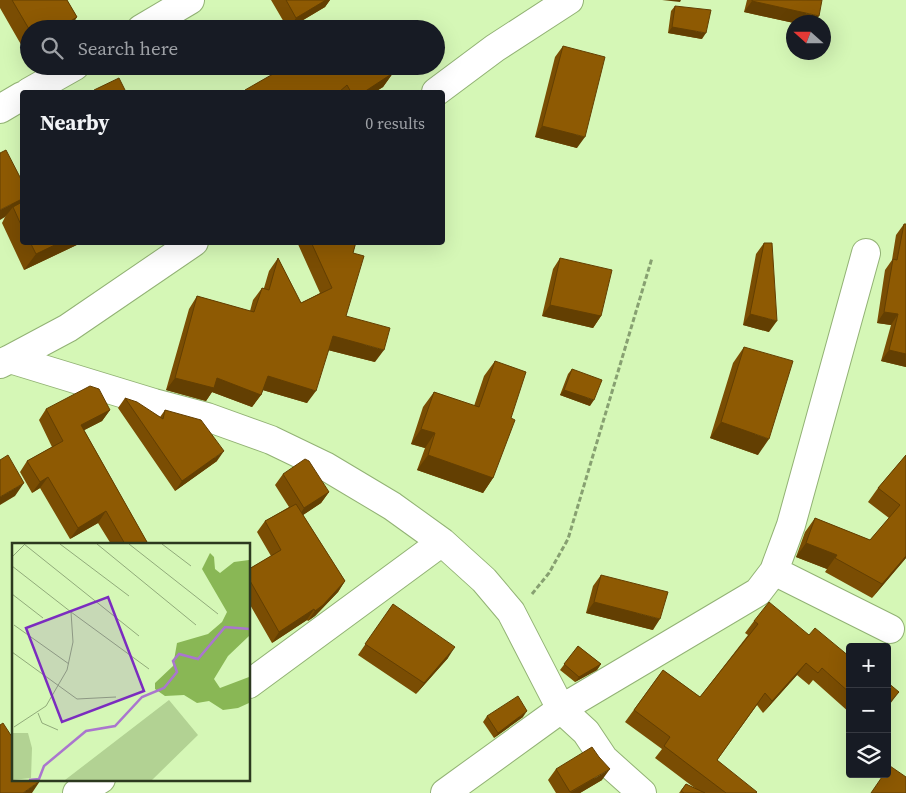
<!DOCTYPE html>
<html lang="en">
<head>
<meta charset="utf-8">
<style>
  :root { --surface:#171b24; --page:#242831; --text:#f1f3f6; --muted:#9ea1a6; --line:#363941 }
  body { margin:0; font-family:"Source Serif 4",serif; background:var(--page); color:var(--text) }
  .controls { position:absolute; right:15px; bottom:15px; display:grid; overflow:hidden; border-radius:5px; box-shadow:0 5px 20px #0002 }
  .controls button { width:45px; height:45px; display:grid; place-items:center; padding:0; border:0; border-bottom:1px solid var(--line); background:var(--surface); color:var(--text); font:25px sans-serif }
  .compass { position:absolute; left:786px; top:15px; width:45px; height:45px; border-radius:50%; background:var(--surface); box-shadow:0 5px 20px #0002; rotate:291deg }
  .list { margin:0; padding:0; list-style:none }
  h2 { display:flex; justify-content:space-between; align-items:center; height:65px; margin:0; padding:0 20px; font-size:21px }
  h2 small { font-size:16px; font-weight:400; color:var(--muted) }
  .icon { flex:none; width:28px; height:28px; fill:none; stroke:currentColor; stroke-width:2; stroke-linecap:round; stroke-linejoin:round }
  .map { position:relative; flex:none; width:906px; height:793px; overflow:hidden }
  .search { position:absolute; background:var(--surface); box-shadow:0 5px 20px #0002; left:20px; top:20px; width:425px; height:55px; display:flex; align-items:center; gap:12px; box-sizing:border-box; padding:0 18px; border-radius:28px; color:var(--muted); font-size:19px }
  .panel { position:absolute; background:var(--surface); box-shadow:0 5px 20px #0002; left:20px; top:90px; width:425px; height:155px; border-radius:5px }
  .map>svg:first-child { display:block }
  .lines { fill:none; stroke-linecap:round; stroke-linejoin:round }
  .minor-casing { stroke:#92b274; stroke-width:30 }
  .path { stroke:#87a071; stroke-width:3; stroke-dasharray:5 2.5; stroke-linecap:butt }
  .minor { stroke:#fff; stroke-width:28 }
  .wall { fill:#7a4d03 }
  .shaded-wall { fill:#633f02 }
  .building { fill:#8e5a03; stroke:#633f02 }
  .inset-river { fill:none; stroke:#aa76ce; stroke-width:2.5 }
  .inset-road { fill:none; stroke:#91ab7a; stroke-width:1 }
  .view { fill:#7b2cbf; fill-opacity:0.15; stroke:#7b2cbf; stroke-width:2.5 }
  .inset-edge { fill:none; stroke:#2c391f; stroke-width:2.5 }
</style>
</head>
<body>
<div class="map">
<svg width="906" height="793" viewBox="0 0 906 793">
  <rect width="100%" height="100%" fill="#d5f7b6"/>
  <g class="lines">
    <g class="minor-casing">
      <path id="minor" d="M141,29L190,0
        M29,92L75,66
        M436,92L495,48L569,0
        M0,109L22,96
        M10,359L68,328L194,242
        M0,364L10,359L154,403L207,417L271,440L325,466L392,506L442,542L484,580L511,612L561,709L586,732L604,759L642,793
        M774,571L890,629
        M249,684L442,542
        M77,793L101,779
        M445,793L561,709L758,592L774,571L791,525L866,253"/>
    </g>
    <path class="path" d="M532,594L549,573L568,539L652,258"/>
    <use href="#minor" class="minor"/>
  </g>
  <path class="wall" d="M0,0H67L77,17L69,29H29V54L27,55L0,8Z
    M271,0H330L325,7L288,29Z
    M747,0H822L794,23L744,12Z
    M675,6L702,39L668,33L671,11Z
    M563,46L577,148L535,137L555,57Z
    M393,73L383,87L375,92H244L245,90Z
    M22,181V242H83L24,270L2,223L5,217Z
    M904,224H906V367L881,361L891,325L877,323L885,270L892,260L896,235Z
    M297,242H356L353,253L346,316L375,362L328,350L307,403L263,390L261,395L252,407L212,392L206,401L166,390L189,309L197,296L250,311L253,300L262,288H264L269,271L278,258L301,303L320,293Z
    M764,243L769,332L743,325L756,254Z
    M560,258L601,316L593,328L542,316L553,269Z
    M744,347L758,455L710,438L733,363Z
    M495,361L511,418L493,478L483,493L417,470L425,448L411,444L423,407L434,392L474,406L484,376Z
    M572,369L590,406L560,395L568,374Z
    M125,398L160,417L165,410L217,461L175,491L118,408Z
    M46,409L110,410L102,421L84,430L147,542L145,544H111L98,523L70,539L40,488L32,493L20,472L27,461L52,447L39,420Z
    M906,455V558L872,598L825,572L827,569L796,557L805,532L815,518L870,540L889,518L868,502L878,488Z
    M283,474L329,492L321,503L303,515L345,581L338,592L315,616L308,621L307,620L272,643L249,603V569L271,556L257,532L265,521L289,507L275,485Z
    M601,575L653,630L586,613L593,586Z
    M393,604L448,658L416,694L358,655Z
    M754,621L809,635L850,657V713L813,680L809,685L797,675L763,713L757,705L717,760L756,793H679L686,784L696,789L655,758L662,749L625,722L663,670L700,697L748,635L745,633Z
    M578,646L601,664L597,670L575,682L560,670Z
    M487,716L523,717L494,738L483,722Z
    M556,769L602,780L580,793H556L548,780Z"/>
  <path class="shaded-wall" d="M326,0H330L325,7L288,29L296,18Z
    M662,0H681L680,2Z
    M752,1L819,16L814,22L794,23L744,12Z
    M77,17L69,29H58Z
    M672,27L706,33L702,39L668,33Z
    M393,73L383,87L375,92H364Z
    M542,126L585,137L577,148L535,137Z
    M22,199V206L13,207L5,217L0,220V210Z
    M61,242H83L24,270L36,254Z
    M550,305L601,316L593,328L542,316Z
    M884,312L898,314L891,325L877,323Z
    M750,314L777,321L769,332L743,325Z
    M333,336L384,350L375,362L324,349Z
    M889,350L906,354V367L881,361Z
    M268,376L316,391L307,403L259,389Z
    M175,378H217L261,395L252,407L212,392L206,401L166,390Z
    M564,390L594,400L590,406L560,395Z
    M110,410L102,421L73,436L81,425Z
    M721,422L769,439L758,455L710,438Z
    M421,429L435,433L425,448L411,444Z
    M224,451L217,461L175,491L182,481Z
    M428,455L493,478L483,493L417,470Z
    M48,477L40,488L32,493L40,482Z
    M24,483L15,496L0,505V497Z
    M329,492L321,503L297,519L304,508Z
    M106,511L98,523L70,539L78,528Z
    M806,543L837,555L827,569L796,557Z
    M906,556V558L872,598L882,584Z
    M345,581L338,592L315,616L308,621L315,611Z
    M594,602L660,619L653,630L586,613Z
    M314,609L307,620L272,643L279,632Z
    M455,647L448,658L416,694L424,683Z
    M806,663L797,675L763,713L772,701Z
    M601,664L597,670L575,682L579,677Z
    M899,692L890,704L887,707V705Z
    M527,711L523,717L494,738L498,733Z
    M610,769L602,780L580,793H570Z
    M40,781L32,793H23Z"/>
  <path class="building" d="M12,0H67L77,17L58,29H29Z
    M286,0H326L296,18Z
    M752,0H822L819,16L752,1Z
    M675,6L711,10L706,33L672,27Z
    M364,24L367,29H357Z
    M563,46L605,57L585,137L542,126Z
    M287,66H389L393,73L364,92H351L347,85L339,92H246L245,90Z
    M119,78L126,92H95L94,90Z
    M6,150L22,181V199L0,210V153Z
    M22,202V227L13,207Z
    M904,224H906V354L889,350L898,314L884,312L893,259L897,260Z
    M30,242H61L36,254Z
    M311,242H356L353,253L364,256L346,316L390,328L384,350L333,336L316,391L268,376L261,395L217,378L214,388L175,378L197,296L254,312L262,288L269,290L278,258L301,303L332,288Z
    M764,243H772L777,321L750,314Z
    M560,258L612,270L601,316L550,305Z
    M744,347L793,361L769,439L721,422Z
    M495,361L526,372L511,418L515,420L493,478L428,455L435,433L421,429L434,392L479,407Z
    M572,369L602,380L594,400L564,390Z
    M90,386L99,389L110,410L81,425L147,542L143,544H125L106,511L78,528L48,477L40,482L27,461L63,441L46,409Z
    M125,398L137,402L163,419L165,410L201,420L224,451L182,481Z
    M8,455L24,483L0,497V460Z
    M906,455V556L882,584L835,558L837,555L806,543L815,518L870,540L900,505L878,488Z
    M305,459L309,461L329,492L304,508L283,474Z
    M296,504L345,581L323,605L315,611L314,609L279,632L249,579V569L281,550L265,521Z
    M601,575L668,592L660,619L594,602Z
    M769,602L809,635L815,628L850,657V693L822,668L818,673L806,663L772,701L765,693L717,760L757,792L756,793H726L664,746L670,737L634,710L663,670L700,697L758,624L754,621Z
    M393,604L455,647L424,683L365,644Z
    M578,646L601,664L579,677L564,664Z
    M887,682L899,692L887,705Z
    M518,696L527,711L498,733L487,716Z
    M3,723L14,740V779H39L40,781L23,793H0V725Z
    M592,747L599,757L610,769L570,792L556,769Z
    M890,766L906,777V793H871L884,774H887V770Z
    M686,784L705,793H684L681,791Z"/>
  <g transform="translate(12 543)">
    <rect width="238" height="238" fill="#d5f7b6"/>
    <path d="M157,157L186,192L140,237H53ZM0,190H16L20,205L19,235L0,237Z" fill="#b2d293"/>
    <path d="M198,10L202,14L203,26L208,30L222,19L237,17V93L216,113L202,136L208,145L237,134V160L226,165L211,167L197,158L185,160L172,152L153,153L143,146V140L161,123L165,100L196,91L210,79L215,69L190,26Z" fill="#89b755"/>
    <path class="inset-river" d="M17,237L27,236L32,223L74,188L103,183L130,154L152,145L165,129L161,118L167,111L186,116L213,84L238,86"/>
    <path class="inset-road" d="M12,1L127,93M48,1L117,53M85,1L184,82M117,1L206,71M150,1L179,23M0,14L13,1M0,23L59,69L61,99L55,127L34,163L2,184M0,51L31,75M59,69L137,126M2,82L57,121M0,109L65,156L104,154M26,170L30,180L46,187"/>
    <path class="view" d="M96,54L132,148L50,179L14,85Z"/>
    <rect width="238" height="238" class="inset-edge"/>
  </g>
</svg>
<div class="controls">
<button>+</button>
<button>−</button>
<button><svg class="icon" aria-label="layers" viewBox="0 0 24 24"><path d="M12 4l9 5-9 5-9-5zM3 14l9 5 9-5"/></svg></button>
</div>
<svg class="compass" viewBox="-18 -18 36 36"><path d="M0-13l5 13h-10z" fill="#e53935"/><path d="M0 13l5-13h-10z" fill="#9ea1a6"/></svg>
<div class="search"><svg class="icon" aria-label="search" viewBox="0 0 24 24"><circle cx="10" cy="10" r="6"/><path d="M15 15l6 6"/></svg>Search here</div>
<section class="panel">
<h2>Nearby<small>0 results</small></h2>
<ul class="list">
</ul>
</section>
</div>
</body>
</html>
